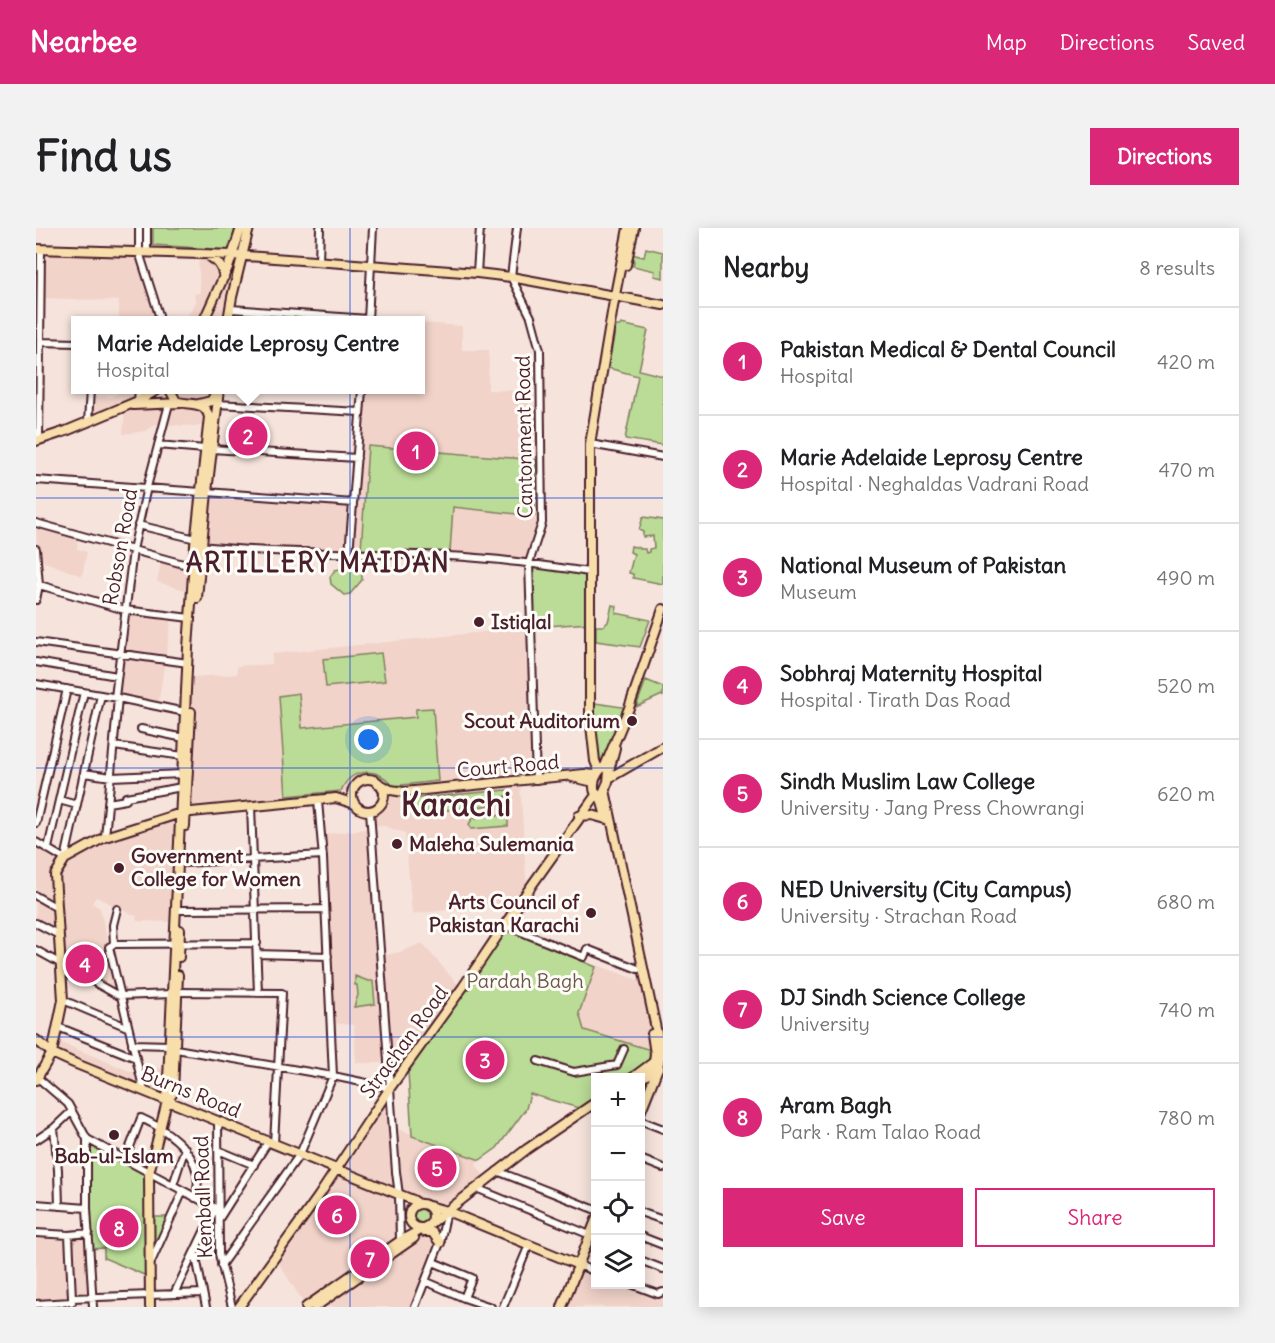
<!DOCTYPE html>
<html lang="en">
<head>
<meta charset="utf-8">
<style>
  :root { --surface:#fff; --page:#f2f2f2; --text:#202124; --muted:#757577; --line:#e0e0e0; --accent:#db2777 }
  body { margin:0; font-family:Delius,sans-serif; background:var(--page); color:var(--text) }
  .controls { position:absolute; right:18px; bottom:18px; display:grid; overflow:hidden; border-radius:0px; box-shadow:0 3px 15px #0003 }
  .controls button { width:54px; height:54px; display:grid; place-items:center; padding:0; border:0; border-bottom:2px solid var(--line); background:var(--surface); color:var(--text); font:30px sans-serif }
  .you { position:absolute; left:333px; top:512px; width:21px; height:21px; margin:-15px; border:4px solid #fff; border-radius:50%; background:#1a73e8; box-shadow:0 0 0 9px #1a73e833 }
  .badge { display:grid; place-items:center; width:39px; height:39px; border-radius:50%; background:var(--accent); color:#fff; font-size:20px; font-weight:700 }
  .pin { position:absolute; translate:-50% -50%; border:3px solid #fff; box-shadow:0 2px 6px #0006 }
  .popup { position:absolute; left:35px; top:88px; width:354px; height:78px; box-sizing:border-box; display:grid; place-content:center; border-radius:0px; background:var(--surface); filter:drop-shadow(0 2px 4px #0005); font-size:20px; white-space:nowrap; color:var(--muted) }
  .popup b { font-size:22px; color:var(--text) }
  .popup::after { content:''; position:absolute; left:50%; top:100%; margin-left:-12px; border:12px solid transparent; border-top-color:var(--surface) }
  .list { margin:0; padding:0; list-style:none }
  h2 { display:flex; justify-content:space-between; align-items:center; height:78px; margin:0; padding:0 24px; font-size:26px }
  h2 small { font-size:20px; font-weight:400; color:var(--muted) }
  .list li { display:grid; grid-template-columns:39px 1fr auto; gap:18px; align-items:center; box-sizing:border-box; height:108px; padding:0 24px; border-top:2px solid var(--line) }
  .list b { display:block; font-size:22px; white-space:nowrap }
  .list p { margin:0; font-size:20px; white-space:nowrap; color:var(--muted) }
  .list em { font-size:20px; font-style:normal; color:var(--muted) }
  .actions { display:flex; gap:12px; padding:18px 24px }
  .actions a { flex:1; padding:14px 0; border:2px solid var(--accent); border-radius:0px; text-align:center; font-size:21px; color:var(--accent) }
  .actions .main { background:var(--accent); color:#fff }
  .icon { flex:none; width:33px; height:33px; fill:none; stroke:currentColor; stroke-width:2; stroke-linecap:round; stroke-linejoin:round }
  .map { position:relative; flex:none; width:627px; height:1079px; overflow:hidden; border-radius:0px }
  header { display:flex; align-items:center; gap:36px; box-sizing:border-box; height:84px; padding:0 30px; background:var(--accent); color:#fff }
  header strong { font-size:28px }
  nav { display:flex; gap:33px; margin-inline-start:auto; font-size:21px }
  .intro { display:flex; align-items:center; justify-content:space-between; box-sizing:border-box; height:144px; padding:0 36px }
  h1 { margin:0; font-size:42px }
  .button { padding:15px 27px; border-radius:0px; background:var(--accent); color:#fff; font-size:21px; font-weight:700 }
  main { display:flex; gap:36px; padding:0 36px }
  aside { flex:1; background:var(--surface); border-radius:0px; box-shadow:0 3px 15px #0003 }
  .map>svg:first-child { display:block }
  .built { fill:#f1d3c9 }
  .green { fill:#badc96; stroke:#827e60; stroke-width:1.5 }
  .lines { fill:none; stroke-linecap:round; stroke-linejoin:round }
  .minor-casing { stroke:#4a1f2b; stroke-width:10 }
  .major-casing { stroke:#4a1f2b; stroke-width:12 }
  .minor { stroke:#fdfcf7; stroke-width:6 }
  .major { stroke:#f8deab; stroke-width:8 }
  .grid { fill:none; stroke:#1d4ed8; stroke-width:1.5; stroke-opacity:0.55 }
  .poi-dot { fill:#4a1f2b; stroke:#fdfcf7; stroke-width:2 }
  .labels { text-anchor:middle; stroke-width:6; stroke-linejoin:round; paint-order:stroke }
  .street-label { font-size:20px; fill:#4a1f2b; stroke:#fdfcf7 }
  .poi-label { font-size:20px; font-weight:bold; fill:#4a1f2b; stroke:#fdfcf7; text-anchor:start }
  .park-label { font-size:20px; fill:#6c584b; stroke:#fdfcf7 }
  .district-label { font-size:26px; font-weight:bold; letter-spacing:1.5px; fill:#4a1f2b; stroke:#fdfcf7 }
  .town-label { font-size:32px; font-weight:bold; fill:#4a1f2b; stroke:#fdfcf7 }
</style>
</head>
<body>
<header>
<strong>Nearbee</strong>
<nav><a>Map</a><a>Directions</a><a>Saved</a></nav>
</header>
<div class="intro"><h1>Find us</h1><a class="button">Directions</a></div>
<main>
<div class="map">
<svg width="627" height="1079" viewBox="0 0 627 1079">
  <rect width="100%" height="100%" fill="#f6e4dc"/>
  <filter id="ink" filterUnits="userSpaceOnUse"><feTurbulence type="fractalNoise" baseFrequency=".0167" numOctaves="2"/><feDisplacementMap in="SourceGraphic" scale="12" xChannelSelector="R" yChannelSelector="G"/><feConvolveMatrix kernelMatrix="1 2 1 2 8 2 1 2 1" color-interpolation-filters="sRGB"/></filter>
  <g filter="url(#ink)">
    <path class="built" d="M5,22L103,24L123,87L122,92H83V73L5,70Z
      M162,26L206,28L195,92H149L160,74L158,66L164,65Z
      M385,95L426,98V122H453L452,162L493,163V177H505L506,295L492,335L165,318L170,264L317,275L326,162H385Z
      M88,162H184L178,199L118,196L110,203L87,206L89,178L52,194L53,169H75Z
      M0,295L42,307L41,321L51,324L46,348L1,331Z
      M126,330L158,339L156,364L121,354Z
      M89,382L136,388L122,478L79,469Z
      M495,399L500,551L484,553L491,664L481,678H449L376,686L369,605L348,598L335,597V584L354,568L366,564L347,563L344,558L336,552H328L300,570L151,584L156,449L201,446V438L236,436V426Z
      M145,585L140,694L101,693L100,688L60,669L56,675L64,680L83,768L24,735L23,710L0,698V617L28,633L69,609Z
      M335,600L349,835H320L318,797L294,795L285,607Z
      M386,715L424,759L371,833L360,843L357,836L344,728L364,724Z
      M561,737L605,753L621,823L548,802L542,785Z
      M19,812L103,847L102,839L133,841L131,873L16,825Z
      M353,860L357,899L441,931L444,933L440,937L450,951L411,983L362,966L364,1013H373L392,1003L404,1015L379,1079H270L239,1029Z
      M0,1002L35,1005L53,1002L57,1072H37V1078L0,1079Z
      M545,1038L559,1044L560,1056L595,1057L622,1066L627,1063V1079H530Z"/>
    <path class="green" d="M117,0H199L194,22L117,17Z
      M610,20L627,24V50L618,48L619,43L597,38L598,33L594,32L595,26L608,29Z
      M585,96L612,102L603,142L627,148V217L589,211L602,148L572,140L580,98H584Z
      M332,218L500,232L499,288L417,279L414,324L325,322Z
      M607,289L627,292V356L597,350V346L593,345L598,326L594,324L595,318L604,320V321H609L610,325L613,324V321L618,320L617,308L607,309V304L603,302Z
      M492,335L553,344L555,395L495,399Z
      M315,339L326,344V352L314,366L308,367L295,356L294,349L299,342Z
      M576,377L581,378L580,385L614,392L604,419L560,413V398H567L572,394Z
      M345,425L349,453L290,459L287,431Z
      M610,452L627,459V469L626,467L600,479Z
      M263,465L266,500L380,489V481L397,480L402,553L357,558C342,539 315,539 305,563L250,568L243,468Z
      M559,475L593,480L573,534L561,532Z
      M471,562L472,565L464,576L386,585C377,583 375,580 371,571Z
      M460,587L468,588L472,592V598L435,601L433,596L437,590Z
      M470,701L560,739L543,785L548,802L618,823L614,832L589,849L560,850L559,871L546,881L494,866L490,881L461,920L444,932L376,908L372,844Z
      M319,748L332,753H337L339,776L318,779L322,767L321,757H319Z
      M51,911L113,945V989H136L113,1038V1049L68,1030V1020L54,1021Z
      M383,976C393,976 398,982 396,991L385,1000L375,994L363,993L373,990L375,982Z"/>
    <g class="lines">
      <g class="minor-casing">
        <path id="minor" d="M103,0V24L123,87
          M481,0L475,49L495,89L504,122L506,295L493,335L500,552
          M111,24V0
          M283,34L284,0
          M441,45L444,0
          M195,81L332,91
          M332,92L337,0
          M4,114L40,115
          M102,173L103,162
          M181,176L324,184
          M52,194L54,162
          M3,212L5,22
          M554,216L627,229
          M122,217L169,221
          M176,221L321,230
          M0,252L165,264
          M171,264L317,275
          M0,295L158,339
          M102,297L160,311
          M163,318C245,326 328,325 411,328C459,330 506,337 553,344
          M0,321L3,357L0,372
          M313,326L326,162
          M0,356L89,382L154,390
          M0,414L152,435
          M0,434L81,448
          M0,456L82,470L149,484
          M79,469L97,322L111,259L133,176
          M105,501L148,510
          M78,518L147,528
          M48,545L75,549L146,546
          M23,572L41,577
          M72,575L90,572V569L146,559
          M215,578L222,765
          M334,583L360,944L363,967L364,1013
          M0,595L31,461
          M69,609L82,470
          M0,614L29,631L65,467
          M12,620L48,464
          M147,635L287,627
          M0,668L21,680
          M144,682L289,681
          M0,695L23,707
          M468,697L548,729L551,721L602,741
          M78,716L73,719L108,863
          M78,716L221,715
          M78,716L77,697L81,681
          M0,722L83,768L136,766
          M221,726L292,728
          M141,764L246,765L238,916
          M27,772L91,799
          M22,799L100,830
          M96,816L134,817
          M140,821L297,848L354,860
          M502,833L538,844L581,837L588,821
          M2,850L32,876L51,911L183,982
          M604,892L627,901
          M182,893L183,1026L196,1079
          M18,900L22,942L23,978
          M51,911V980L57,1079
          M0,912L18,900L36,883
          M182,922L218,937
          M604,931L627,940
          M89,932L105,890C136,904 172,931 159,970
          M461,943L560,982
          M137,957L149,920
          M440,960L554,1007
          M0,976L51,980
          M604,984L627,992
          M183,991L232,914
          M0,1005L33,1007L53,1005
          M33,1007L36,1070
          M604,1008L627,1017
          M159,1024L170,1079
          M604,1032L627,1041
          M115,1034L147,963
          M397,1034L436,1050L428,1070L455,1079
          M185,1037L264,926L297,848L287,630L282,573
          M545,1038L560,1044
          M389,1053L428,1070
          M595,1056L622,1066L627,1064
          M138,1066L179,981
          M0,1076L36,1074V1070L167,1065
          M379,1079L404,1015L411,983
          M467,1079L493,1017"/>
      </g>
      <g class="major-casing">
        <path id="major" d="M0,21L197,27L441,45L475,49L627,77
          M173,28C182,34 186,38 188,49
          M590,37L598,0
          M168,92L193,37L205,0
          M192,92L196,69L213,0
          M163,176L175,173L181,163
          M97,177L145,175
          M0,213L30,203L102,173L121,162
          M161,370L171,264L183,162
          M569,538L593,480L627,381
          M569,538L573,543L572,554L567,565L560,567C555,557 559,545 569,538Z
          M563,543L559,533L554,488V216L579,67L592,0
          M573,543L579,520
          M536,549L558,554
          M573,550L627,519
          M316 567a16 16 0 1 1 32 0a16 16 0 1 1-32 0Z
          M341,555L355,562L368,564L548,546L561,547
          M569,562L625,824L622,840L604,885
          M564,567L570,589
          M543,588L556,587L570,591
          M149,598L155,484
          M143,729L144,702
          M616,806L619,826L617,839
          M0,812L16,825L38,835L377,972L383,976
          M596,850L619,833
          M604,851L623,839
          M0,852L16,825L27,772L19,647L29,631L69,609L145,585L300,570L319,576
          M131,873L137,865L142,747
          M373 988a12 12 0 1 1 24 0a12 12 0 1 1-24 0Z
          M393,978L411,983L545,1038
          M388,1004H396L404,1015
          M114,1079L113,945L131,873L152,420L159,317L173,189C169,172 153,178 140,173L134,162
          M203,1079L282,969L354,860L427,759L491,664L560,567
          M270,1079L364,1013L393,997L491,921L560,874
          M279,1079L378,1010
          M526,1079L560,992"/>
      </g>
      <use href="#minor" class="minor"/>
      <use href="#major" class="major"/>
    </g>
  </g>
  <path class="grid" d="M314,0V1079M0,270H627M0,540H627M0,809H627"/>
  <g class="poi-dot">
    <circle cx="443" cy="394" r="6"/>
    <circle cx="596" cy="493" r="6"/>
    <circle cx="361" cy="616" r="6"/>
    <circle cx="83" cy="640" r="6"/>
    <circle cx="555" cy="685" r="6"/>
    <circle cx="78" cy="907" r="6"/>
  </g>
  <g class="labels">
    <g class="street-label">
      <text transform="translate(488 209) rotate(-91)" y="7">Cantonment Road</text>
      <text transform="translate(84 319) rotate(-80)" y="7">Robson Road</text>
      <text transform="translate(472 538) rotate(-5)" y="7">Court Road</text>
      <text transform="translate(368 814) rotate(-54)" y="7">Strachan Road</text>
      <text transform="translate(155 864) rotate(22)" y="7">Burns Road</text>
      <text transform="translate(167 969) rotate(-92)" y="7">Kemball Road</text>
    </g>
    <g class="poi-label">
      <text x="455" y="401">Istiqlal</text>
      <text x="584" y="500" text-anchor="end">Scout Auditorium</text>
      <text x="373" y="623">Maleha Sulemania</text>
      <text x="95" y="635">Government<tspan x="95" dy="23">College for Women</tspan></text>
      <text x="543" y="681" text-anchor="end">Arts Council of<tspan x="543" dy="23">Pakistan Karachi</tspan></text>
      <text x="78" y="935" text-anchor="middle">Bab-ul-Islam</text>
    </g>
    <g class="park-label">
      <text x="489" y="760">Pardah Bagh</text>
    </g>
    <g class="district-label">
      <text x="282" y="344">ARTILLERY MAIDAN</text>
    </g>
    <g class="town-label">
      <text x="420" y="588">Karachi</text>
    </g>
  </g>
</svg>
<div class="controls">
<button>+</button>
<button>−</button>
<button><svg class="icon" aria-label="locate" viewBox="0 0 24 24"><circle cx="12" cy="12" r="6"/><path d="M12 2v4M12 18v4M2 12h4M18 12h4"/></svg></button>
<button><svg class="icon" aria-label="layers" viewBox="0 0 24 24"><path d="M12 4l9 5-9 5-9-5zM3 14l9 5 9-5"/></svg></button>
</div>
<div class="you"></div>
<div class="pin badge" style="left:380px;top:223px">1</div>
<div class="pin badge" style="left:212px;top:208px">2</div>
<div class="popup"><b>Marie Adelaide Leprosy Centre</b>Hospital</div>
<div class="pin badge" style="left:449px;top:832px">3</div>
<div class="pin badge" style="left:49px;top:736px">4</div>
<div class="pin badge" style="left:401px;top:940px">5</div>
<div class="pin badge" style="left:301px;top:987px">6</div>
<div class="pin badge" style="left:334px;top:1031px">7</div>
<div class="pin badge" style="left:83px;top:1000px">8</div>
</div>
<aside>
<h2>Nearby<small>8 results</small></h2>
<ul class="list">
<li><span class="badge">1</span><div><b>Pakistan Medical &amp; Dental Council</b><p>Hospital</p></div><em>420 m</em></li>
<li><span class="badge">2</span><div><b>Marie Adelaide Leprosy Centre</b><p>Hospital · Neghaldas Vadrani Road</p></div><em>470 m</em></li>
<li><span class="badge">3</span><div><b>National Museum of Pakistan</b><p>Museum</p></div><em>490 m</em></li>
<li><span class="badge">4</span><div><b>Sobhraj Maternity Hospital</b><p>Hospital · Tirath Das Road</p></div><em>520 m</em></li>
<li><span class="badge">5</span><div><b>Sindh Muslim Law College</b><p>University · Jang Press Chowrangi</p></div><em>620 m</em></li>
<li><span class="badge">6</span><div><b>NED University (City Campus)</b><p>University · Strachan Road</p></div><em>680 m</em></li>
<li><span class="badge">7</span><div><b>DJ Sindh Science College</b><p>University</p></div><em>740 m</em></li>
<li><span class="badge">8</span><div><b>Aram Bagh</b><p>Park · Ram Talao Road</p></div><em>780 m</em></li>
</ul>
<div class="actions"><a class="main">Save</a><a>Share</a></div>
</aside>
</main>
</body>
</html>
